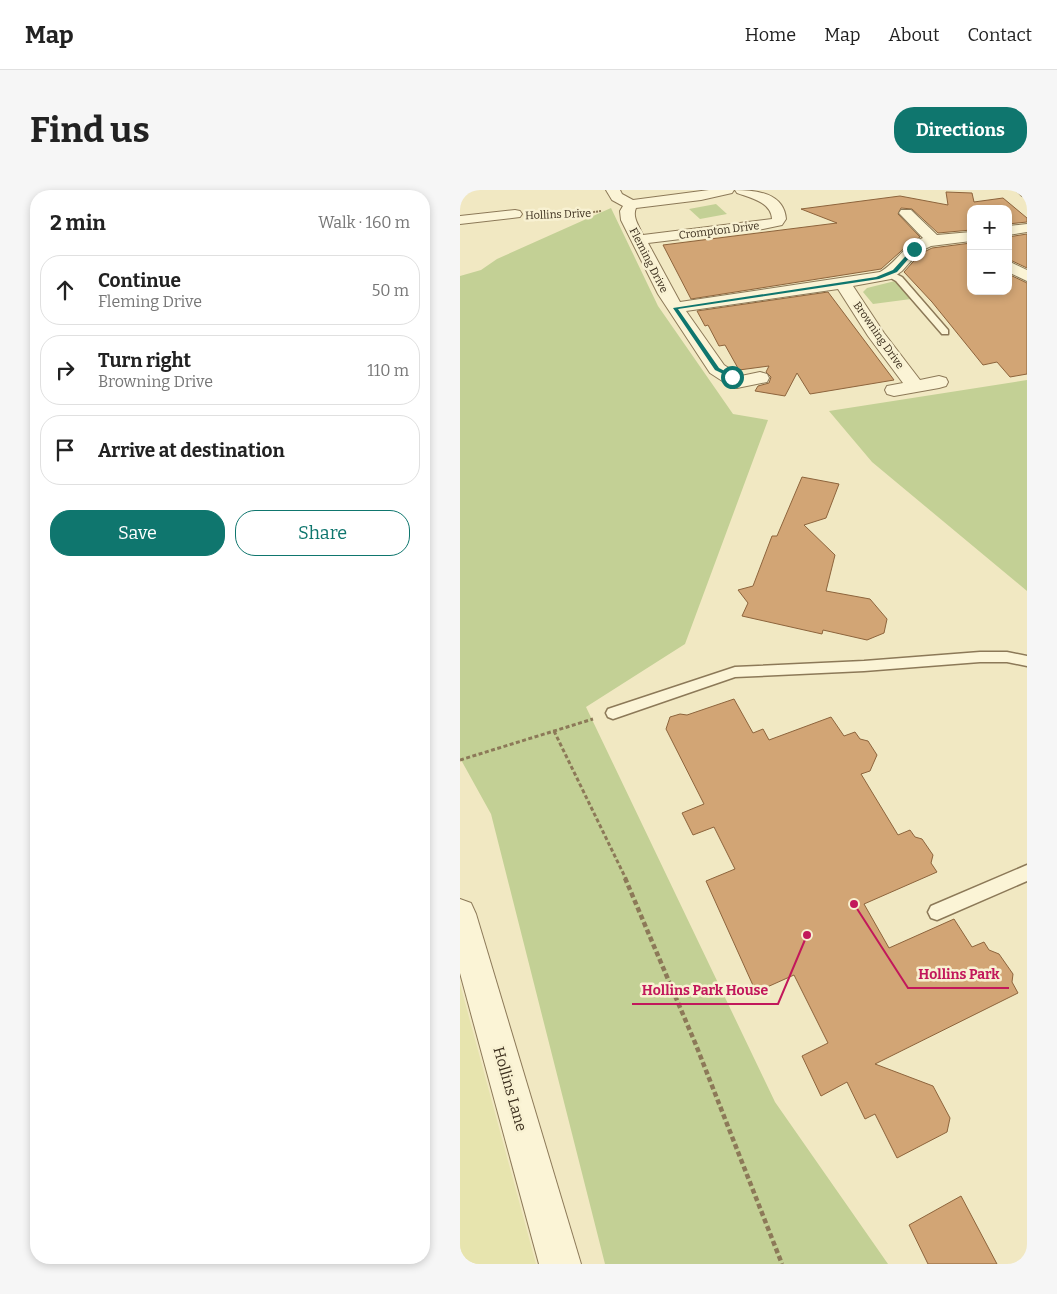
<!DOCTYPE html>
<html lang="en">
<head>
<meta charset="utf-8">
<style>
  :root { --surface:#fff; --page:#f6f6f6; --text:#222; --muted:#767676; --line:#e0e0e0; --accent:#0f766e }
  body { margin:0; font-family:Bitter,serif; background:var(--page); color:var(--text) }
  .controls { position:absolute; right:15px; top:15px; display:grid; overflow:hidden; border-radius:10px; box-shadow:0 2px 8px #0003 }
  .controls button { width:45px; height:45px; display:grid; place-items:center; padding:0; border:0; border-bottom:1px solid var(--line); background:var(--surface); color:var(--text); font:25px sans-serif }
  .stop { position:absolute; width:15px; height:15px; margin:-11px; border:4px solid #0f766e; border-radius:50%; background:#fff }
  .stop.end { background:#0f766e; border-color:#fff; box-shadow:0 1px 5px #0008 }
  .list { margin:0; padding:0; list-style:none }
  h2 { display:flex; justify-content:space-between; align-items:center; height:65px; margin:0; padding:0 20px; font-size:21px }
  h2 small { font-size:16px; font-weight:400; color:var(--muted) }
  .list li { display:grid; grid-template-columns:32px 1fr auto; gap:15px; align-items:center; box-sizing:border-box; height:70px; margin:0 10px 10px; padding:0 10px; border:1px solid var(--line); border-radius:20px }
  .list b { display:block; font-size:19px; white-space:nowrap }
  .list p { margin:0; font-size:16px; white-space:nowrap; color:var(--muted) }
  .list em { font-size:16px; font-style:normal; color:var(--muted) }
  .actions { display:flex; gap:10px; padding:15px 20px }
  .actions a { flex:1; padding:11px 0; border:1px solid var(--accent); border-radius:20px; text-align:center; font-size:18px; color:var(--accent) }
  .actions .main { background:var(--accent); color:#fff }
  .icon { flex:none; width:28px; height:28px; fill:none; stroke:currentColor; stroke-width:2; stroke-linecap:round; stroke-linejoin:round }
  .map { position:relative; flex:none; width:567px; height:1074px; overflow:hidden; border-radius:20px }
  header { display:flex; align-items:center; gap:30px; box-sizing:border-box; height:70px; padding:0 25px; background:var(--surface); border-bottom:1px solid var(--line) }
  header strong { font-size:24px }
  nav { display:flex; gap:28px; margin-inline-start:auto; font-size:18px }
  .intro { display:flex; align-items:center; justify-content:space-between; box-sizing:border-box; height:120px; padding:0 30px }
  h1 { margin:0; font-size:35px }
  .button { padding:12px 22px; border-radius:20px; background:var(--accent); color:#fff; font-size:18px; font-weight:700 }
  main { display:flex; gap:30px; padding:0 30px }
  aside { flex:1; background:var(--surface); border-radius:20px; box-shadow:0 2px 8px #0003 }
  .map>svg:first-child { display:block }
  .farmland { fill:#e7e4ae }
  .green { fill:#c3d095 }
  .building { fill:#d2a575; stroke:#8d643c }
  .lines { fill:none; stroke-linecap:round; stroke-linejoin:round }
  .service-casing { stroke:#8c7958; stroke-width:3 }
  .minor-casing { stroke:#8c7958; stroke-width:2 }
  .tertiary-casing { stroke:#8c7958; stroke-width:2 }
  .path-far2 { stroke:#8c7958; stroke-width:2; stroke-dasharray:2 1; stroke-linecap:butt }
  .path-far1 { stroke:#8c7958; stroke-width:3; stroke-dasharray:4 2.5; stroke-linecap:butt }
  .path { stroke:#8c7958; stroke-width:4.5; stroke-dasharray:5 3; stroke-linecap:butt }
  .service { fill:#fbf4d6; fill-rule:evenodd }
  .minor { fill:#fbf4d6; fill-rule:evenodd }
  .tertiary { fill:#fbf4d6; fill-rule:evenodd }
  .route { fill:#0f766e }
  .labels { text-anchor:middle; stroke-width:5; stroke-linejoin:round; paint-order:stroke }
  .far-street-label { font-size:11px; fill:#3b2e1d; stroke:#f8f1d2 }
  .near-street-label { font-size:15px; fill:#3b2e1d; stroke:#f8f1d2 }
  .leader { fill:none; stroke:#c2185b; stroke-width:2 }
  .callout-dot { fill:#c2185b; stroke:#f8f1d2; stroke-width:2 }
  .callout-label { font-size:14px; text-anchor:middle; font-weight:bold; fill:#c2185b; stroke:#f8f1d2; stroke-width:5; stroke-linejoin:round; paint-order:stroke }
</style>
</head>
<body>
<header>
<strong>Map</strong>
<nav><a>Home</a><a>Map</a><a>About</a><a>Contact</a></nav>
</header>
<div class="intro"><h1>Find us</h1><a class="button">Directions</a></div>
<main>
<aside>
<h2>2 min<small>Walk · 160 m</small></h2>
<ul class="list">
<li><svg class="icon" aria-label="ahead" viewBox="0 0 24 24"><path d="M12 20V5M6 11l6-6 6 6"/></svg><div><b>Continue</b><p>Fleming Drive</p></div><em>50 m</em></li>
<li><svg class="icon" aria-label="right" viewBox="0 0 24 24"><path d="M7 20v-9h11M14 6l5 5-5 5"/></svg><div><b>Turn right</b><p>Browning Drive</p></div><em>110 m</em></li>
<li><svg class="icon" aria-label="arrive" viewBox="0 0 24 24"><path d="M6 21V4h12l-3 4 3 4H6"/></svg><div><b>Arrive at destination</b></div></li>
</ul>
<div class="actions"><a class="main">Save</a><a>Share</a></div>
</aside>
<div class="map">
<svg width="567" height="1074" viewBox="0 0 567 1074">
  <rect width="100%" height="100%" fill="#f1e8c2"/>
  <path class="farmland" d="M0,794L76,1074H0Z"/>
  <path class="green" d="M256,14L267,24L240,29L229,19Z
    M151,18L198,116L273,224L308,230L225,454L126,517L315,912L428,1074H145L31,624L0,568V86L21,80L37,69Z
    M435,91L451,109L413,114L403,102L407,98Z
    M567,190V401L412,272L369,221Z"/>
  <path class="building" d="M486,2L512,3L514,12L543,8L567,28V32L548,34V19H511V40L478,43L452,19L441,18L438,24L460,47L449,54L421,79L231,109L203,55L377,33L341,19L440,6L488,15Z
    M567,44V78L548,69V47Z
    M511,53V101H548V84L567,93V184L550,187L537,172L523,175L472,112L444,82L460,64L472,58Z
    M368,102L434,190L350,204L337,183L325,206L295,201L298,196L309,193L311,187L306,182L309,176L279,180L265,155L259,156L248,135L245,136L237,121Z
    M342,287L379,294L366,328L344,335L375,365L366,401L410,409L427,429L424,443L407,450L363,440L362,444L282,426L288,413L278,400L293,396L312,346H317Z
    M274,509L293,543L303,539L309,550L371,527L384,546L395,542L400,549L408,551L417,565L410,581L401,584L438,645L450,640L455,647L462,649L473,665L471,673L477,682L404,714L429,758L494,729L512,757L524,752L529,760L539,764L553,784L552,792L558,803L415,874L473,896L490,928L487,942L437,968L415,924L405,929L387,892L361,906L342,866L368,853L334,785L296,802L246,691L275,679L254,637L233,645L222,623L244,614L206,539L210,527L220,524L227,525Z
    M501,1006L537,1074H468L449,1035Z"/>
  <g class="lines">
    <g class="service-casing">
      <path id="service" d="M430,81L442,87L488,140V144H482L436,91L427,86V82Z
        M520,462H547L567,466V476L547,472H520L404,481L275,487L153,529L148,527L146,523L148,519L275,477L404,471Z
        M567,675V691L477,730L471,728L468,722L471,716Z"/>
    </g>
    <g class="minor-casing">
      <path id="minor" d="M146,0H160L162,4L173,10L249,0H274L272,3L241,10L176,18C172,27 179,36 183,45L312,29C311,12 291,8 277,3L275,0C296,0 324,3 326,29L322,35L303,39L188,53L220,112L420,82C436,73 444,55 463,48L439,23L441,20H451L477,45L511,42V51L471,56L459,62L442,81L431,89L393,96L424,143L460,190L479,186L486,188L488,192L486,196L479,198L434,206L427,204L425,200L427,196L443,193L408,146L378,99L226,121L264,175L281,186L300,182L307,184L309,188L307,192L277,198L270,196L250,183L198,104L161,30L160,21L163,16L152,10Z
        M556,0H567V7L562,6Z
        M55,20L60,21L62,24L60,27L0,34V26Z
        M567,34V42L548,45V36Z
        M548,71L567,80V91L548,82Z"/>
    </g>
    <g class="tertiary-casing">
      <path id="tertiary" d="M0,709L11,713L16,724L121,1074H79L0,783Z"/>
    </g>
    <path class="path-far2" d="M74,25L105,22L113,25L141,21"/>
    <path class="path-far1" d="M94,541L166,689
      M0,570L133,529"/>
    <path class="path" d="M165,688L236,855L322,1074"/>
    <use href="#service" class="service"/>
    <use href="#minor" class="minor"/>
    <use href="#tertiary" class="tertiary"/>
  </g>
  <path class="route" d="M453,58L457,59L437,82L419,89L218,119L259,178L274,186L272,188L255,180L213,118L416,87L433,80Z"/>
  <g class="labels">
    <g class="far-street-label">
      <text transform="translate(98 24) rotate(-2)" y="4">Hollins Drive</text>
      <text transform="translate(259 40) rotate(-7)" y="4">Crompton Drive</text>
      <text transform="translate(189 70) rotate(63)" y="4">Fleming Drive</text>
      <text transform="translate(419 145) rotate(55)" y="4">Browning Drive</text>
    </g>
    <g class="near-street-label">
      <text transform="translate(50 899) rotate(74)" y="5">Hollins Lane</text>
    </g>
  </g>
  <path class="leader" d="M394 714L448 798H549M347 745L318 814H172"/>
  <g class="callout-dot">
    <circle cx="394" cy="714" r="5"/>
    <circle cx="347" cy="745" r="5"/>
  </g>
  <g class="callout-label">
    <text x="499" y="789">Hollins Park</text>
    <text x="245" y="805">Hollins Park House</text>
  </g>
</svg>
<div class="controls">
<button>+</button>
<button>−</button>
</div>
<div class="stop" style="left:272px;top:187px"></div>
<div class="stop end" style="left:454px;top:59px"></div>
</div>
</main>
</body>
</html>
